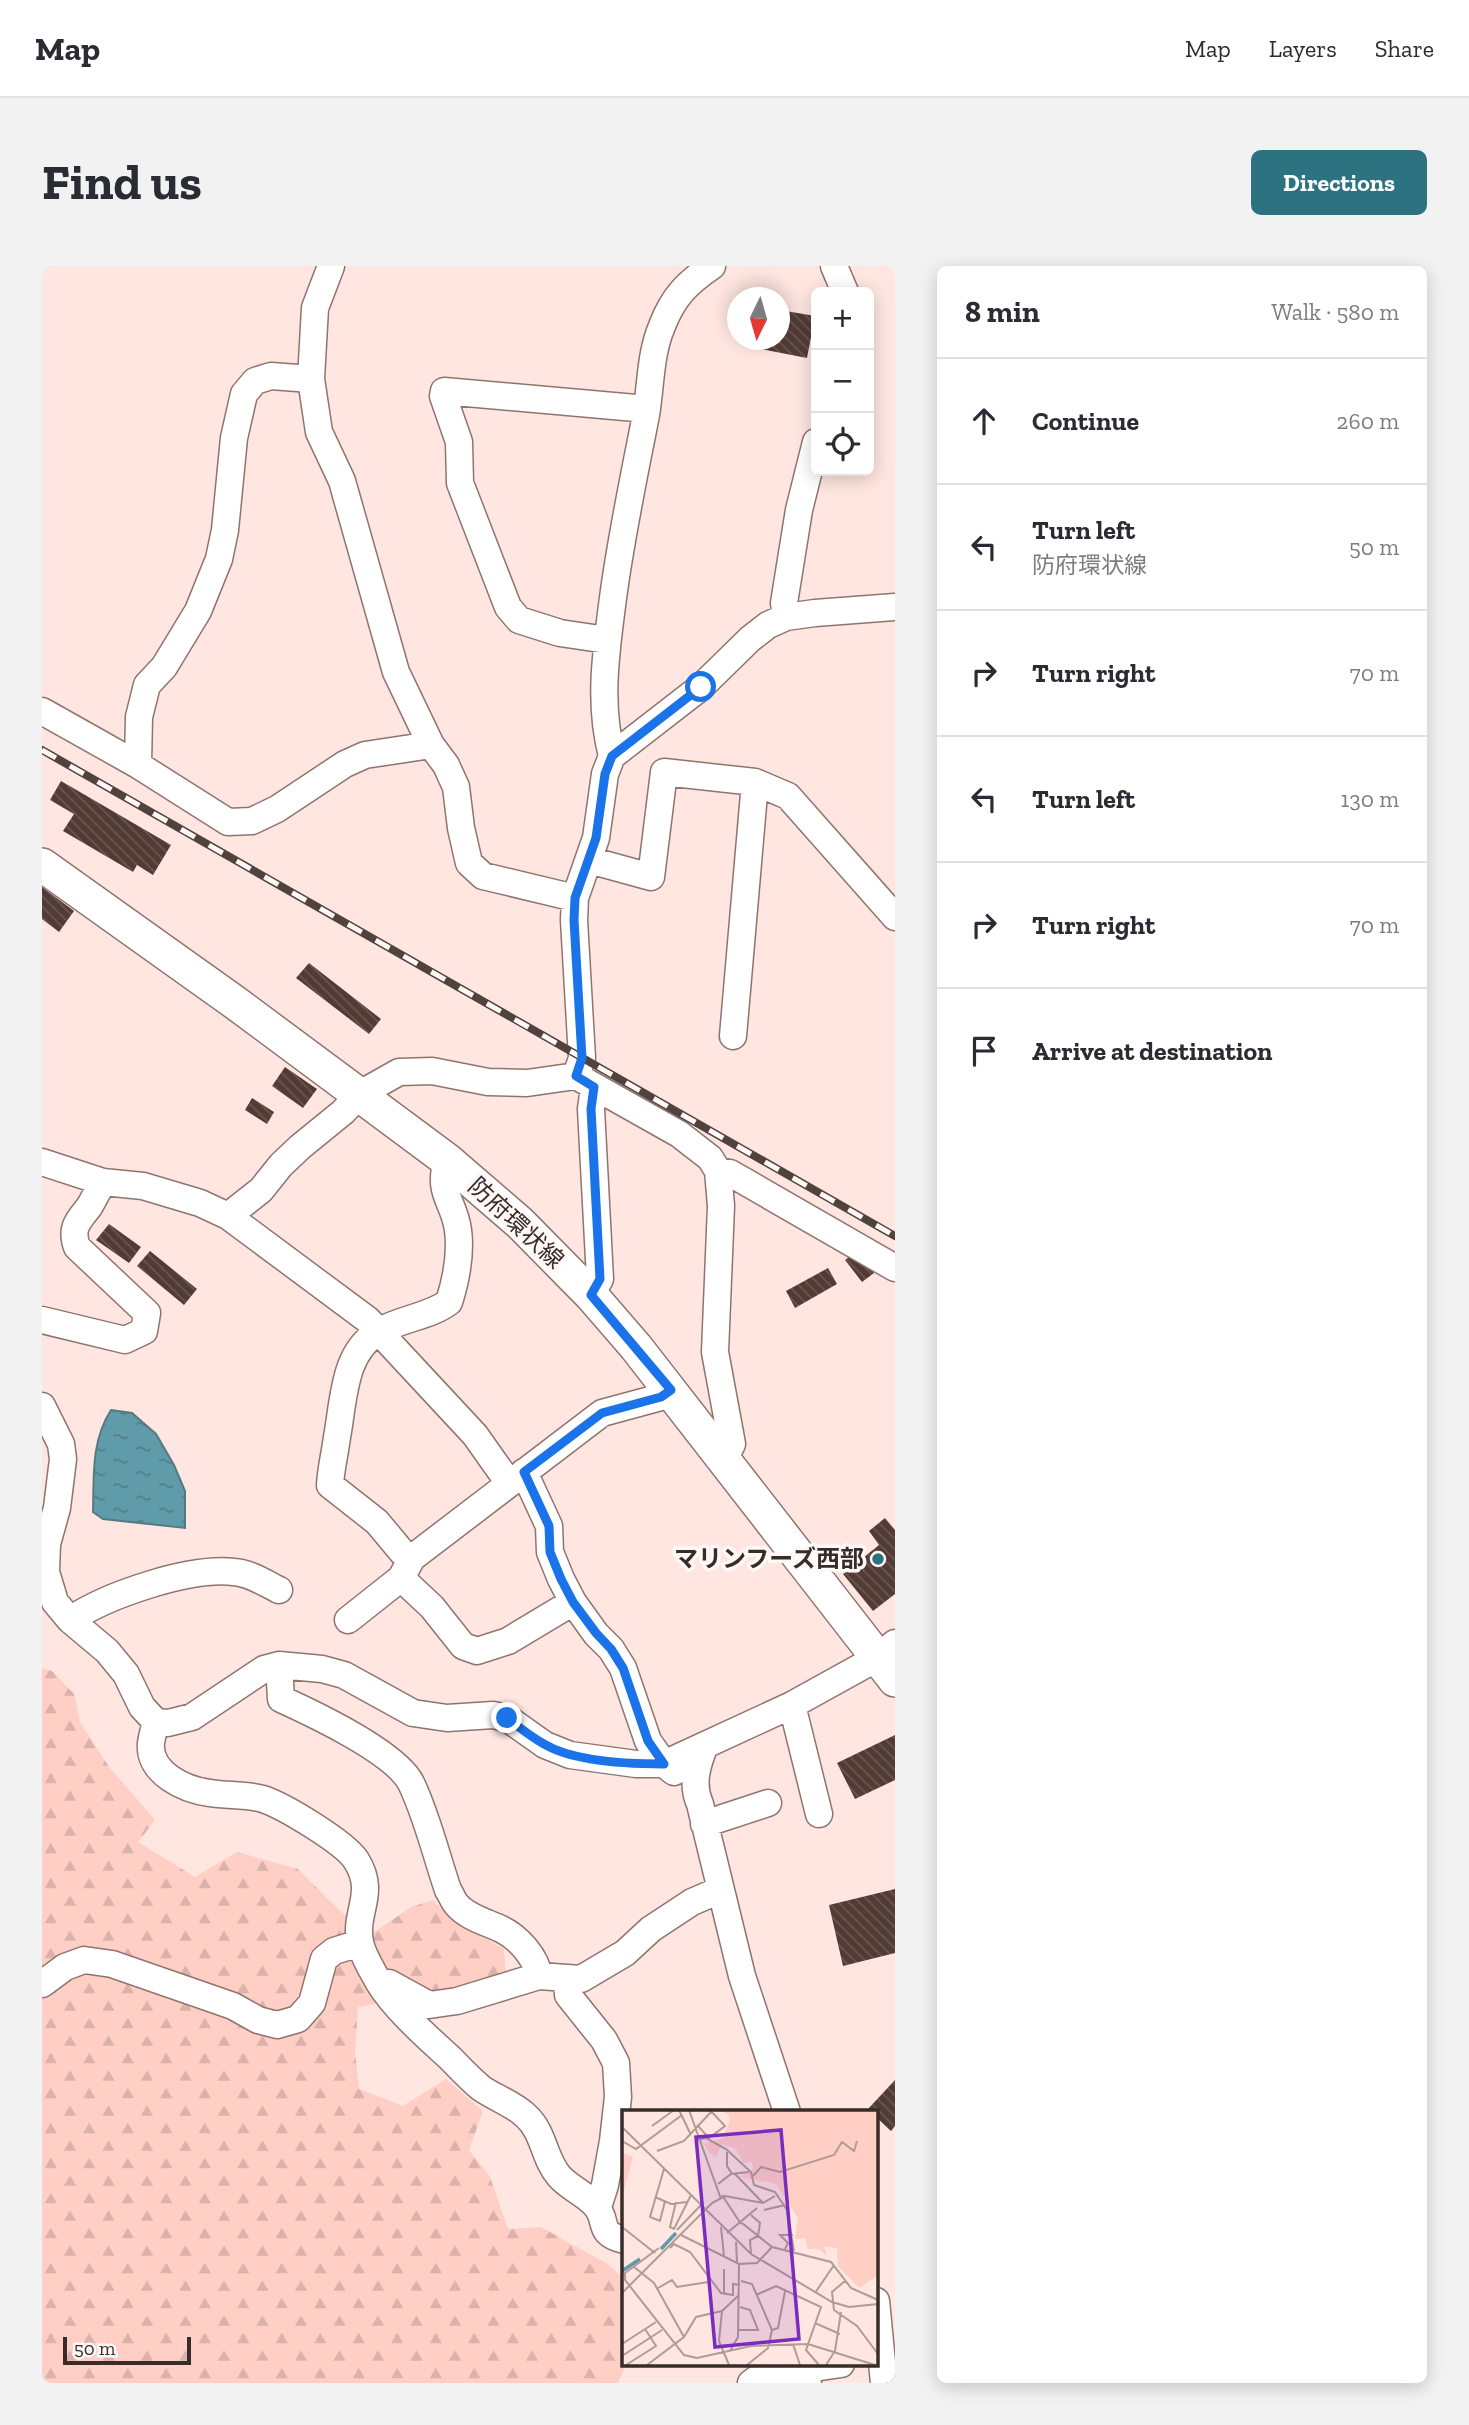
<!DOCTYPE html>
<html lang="en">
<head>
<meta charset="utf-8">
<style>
  :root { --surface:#fff; --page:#f2f2f3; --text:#2b2b33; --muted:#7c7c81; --line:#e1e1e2; --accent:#2d7281 }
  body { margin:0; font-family:"Zilla Slab","Noto Sans JP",serif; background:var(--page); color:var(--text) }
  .controls { position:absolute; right:21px; top:21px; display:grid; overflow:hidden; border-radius:10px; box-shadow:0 4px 18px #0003 }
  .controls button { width:63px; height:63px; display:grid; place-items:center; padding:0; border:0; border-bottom:2px solid var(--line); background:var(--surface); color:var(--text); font:35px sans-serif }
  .compass { position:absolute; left:685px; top:21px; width:63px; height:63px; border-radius:50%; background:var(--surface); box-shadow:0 4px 18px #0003; rotate:185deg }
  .scale { position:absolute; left:21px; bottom:18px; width:128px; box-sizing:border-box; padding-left:7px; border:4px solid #382c29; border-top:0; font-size:19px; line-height:24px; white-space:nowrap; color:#382c29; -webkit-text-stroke:5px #fef8f6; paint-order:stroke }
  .stop { position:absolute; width:21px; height:21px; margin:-16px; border:5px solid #1a73e8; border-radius:50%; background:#fff }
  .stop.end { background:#1a73e8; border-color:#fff; box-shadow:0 2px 7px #0008 }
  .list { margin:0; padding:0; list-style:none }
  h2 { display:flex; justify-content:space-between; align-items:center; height:91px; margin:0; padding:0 28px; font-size:30px }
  h2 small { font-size:23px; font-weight:400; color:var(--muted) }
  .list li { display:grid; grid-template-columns:46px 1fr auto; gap:21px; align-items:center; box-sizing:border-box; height:126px; padding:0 28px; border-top:2px solid var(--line) }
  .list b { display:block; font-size:26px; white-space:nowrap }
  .list p { margin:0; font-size:23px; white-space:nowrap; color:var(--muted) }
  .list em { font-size:23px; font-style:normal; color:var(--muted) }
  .icon { flex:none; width:38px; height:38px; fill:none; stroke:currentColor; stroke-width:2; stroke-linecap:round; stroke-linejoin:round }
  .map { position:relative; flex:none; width:853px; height:2117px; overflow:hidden; border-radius:10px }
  header { display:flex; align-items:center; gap:42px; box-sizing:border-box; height:98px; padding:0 35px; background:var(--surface); border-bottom:2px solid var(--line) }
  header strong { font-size:33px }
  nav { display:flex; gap:38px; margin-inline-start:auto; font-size:24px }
  .intro { display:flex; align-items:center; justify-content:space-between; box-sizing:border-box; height:168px; padding:0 42px }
  h1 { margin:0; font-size:49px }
  .button { padding:18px 32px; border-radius:10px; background:var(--accent); color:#fff; font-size:24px; font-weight:700 }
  main { display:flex; gap:42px; padding:0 42px }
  aside { flex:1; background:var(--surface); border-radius:10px; box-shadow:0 4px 18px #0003 }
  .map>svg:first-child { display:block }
  .forest { fill:url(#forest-firs) }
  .water { fill:url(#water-ripples); stroke:#547a83; stroke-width:2 }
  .building { fill:url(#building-back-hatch) }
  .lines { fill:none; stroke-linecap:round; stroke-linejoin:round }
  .minor-casing { stroke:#8f746e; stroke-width:29 }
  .major-casing { stroke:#8f746e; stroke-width:36 }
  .minor { stroke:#fff; stroke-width:26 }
  .major { stroke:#fff; stroke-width:33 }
  .rail-casing { stroke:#50433f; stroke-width:8 }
  .rail { stroke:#fef8f6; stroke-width:5; stroke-dasharray:16; stroke-linecap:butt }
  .route { stroke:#1a73e8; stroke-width:9 }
  .poi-dot { fill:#2d7281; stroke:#fef8f6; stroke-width:2.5 }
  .labels { text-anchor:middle; stroke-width:7; stroke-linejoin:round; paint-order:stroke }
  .street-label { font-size:24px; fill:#382c29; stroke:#fef8f6 }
  .poi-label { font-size:24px; font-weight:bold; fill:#382c29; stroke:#fef8f6; text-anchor:end }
  .inset-river { fill:none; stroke:#609ba9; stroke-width:3.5 }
  .inset-road { fill:none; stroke:#af9c97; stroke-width:2 }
  .view { fill:#7b2cbf; fill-opacity:0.15; stroke:#7b2cbf; stroke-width:3.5 }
  .inset-edge { fill:none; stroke:#382c29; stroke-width:3.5 }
</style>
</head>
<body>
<header>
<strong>Map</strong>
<nav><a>Map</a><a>Layers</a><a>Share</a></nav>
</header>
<div class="intro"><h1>Find us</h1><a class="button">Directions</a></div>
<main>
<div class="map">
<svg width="853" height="2117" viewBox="0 0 853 2117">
  <defs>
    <pattern id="forest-firs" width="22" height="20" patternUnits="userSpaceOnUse" patternTransform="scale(1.75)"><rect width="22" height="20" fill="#ffcfc5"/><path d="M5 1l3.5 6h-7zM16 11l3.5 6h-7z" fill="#dbb2a9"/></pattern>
    <pattern id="water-ripples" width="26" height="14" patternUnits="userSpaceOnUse" patternTransform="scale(1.75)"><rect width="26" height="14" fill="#609ba9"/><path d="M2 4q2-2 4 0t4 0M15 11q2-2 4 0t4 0" fill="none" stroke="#507f8a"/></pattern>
    <pattern id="building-back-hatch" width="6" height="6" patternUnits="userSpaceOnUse" patternTransform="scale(1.75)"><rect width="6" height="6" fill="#533b35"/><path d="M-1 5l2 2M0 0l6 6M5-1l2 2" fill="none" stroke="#695651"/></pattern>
  </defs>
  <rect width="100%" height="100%" fill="#ffe6e0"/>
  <path class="forest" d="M0,1402L10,1405L32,1428L38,1456L67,1501L113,1554L96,1576L153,1611L195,1586L256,1603L299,1646L334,1665L369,1641L391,1634L410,1654L462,1683L464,1711L316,1741L313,1786L317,1823L361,1840L404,1813L441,1845L427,1884L448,1911L466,1963L499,1961L564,1997L582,2012V2098H584L576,2117H0Z"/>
  <path class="water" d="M69,1144L90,1147L114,1168L132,1199L143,1225V1262L61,1253L51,1246C52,1210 49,1175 69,1144Z"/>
  <path class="building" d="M738,44L773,50L765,92L714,82L716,74H738Z
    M19,515L129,579L111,609L95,599L91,606L21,565L32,548L8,534Z
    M0,621L32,645L17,666L0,653Z
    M267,697L339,753L327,768L254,712Z
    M243,801L275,823L261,842L230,820Z
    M210,832L232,846L225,858L203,844Z
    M67,958L99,981L87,997L54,974Z
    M108,985L155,1023L142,1039L95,1000Z
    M815,985L832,1007L820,1016L803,994Z
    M786,1002L795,1018L753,1042L744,1025Z
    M843,1252L853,1264V1328L831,1345L801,1308L837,1279L827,1265Z
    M853,1469V1514L813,1533L795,1497Z
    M853,1623V1687L801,1700L787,1639Z
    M853,1814V1860L849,1865L834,1851V1846L826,1843Z"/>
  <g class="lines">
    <g class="minor-casing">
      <path id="minor" d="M289,0L273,42L269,113L277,166L300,215L354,406L389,479L404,499L414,521L419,562L427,597L441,610L533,632
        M792,0L803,26
        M744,351L742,337L757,244L774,176
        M565,374L518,367L477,354L466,341L418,217L417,176L401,130L402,125L605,143
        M0,445L96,499L186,556L210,555L235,543L303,498L323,489L389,479
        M570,490C556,437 564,386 571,332C579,271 592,210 604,149C609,119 608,88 620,60C631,31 645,17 670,0
        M96,499L97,451L105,419L122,401L156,345L177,293L183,264L192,172L202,128L213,115L229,110L269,113
        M547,594L609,611L622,506L713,516L746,530L853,651
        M691,770L713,516
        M534,810L540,792L532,654L533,632L554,572L563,508L570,490L659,421L708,373L726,359L744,351L773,347L853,341
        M0,896L61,916L101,920L158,937L186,950L326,1054L433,1169L467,1217
        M676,905L688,907L853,1002
        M186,950L219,924L239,899L258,881L301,846L318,828L357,806L390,805L446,816L485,817L534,810L637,868L668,892L676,905L679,940L673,1086L690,1178L683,1192
        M549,1029L558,1013L549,843L552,821
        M0,1054L83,1074L102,1065L105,1047L35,981C28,962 36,955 47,941C52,933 56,924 61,916
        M0,1140L19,1178L21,1193L15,1242L5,1278L4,1306L13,1336L28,1354L65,1385L84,1408L100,1441L114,1456L126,1457L150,1451L222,1403L237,1399L280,1403L302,1409L371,1447L405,1452L451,1449L465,1452L503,1479L528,1489L594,1498H622L750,1439L835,1392L853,1377
        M482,1206L507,1260L508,1286L519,1313L531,1336L554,1368L569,1383L581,1402L606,1475L622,1498L632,1506
        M370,1292L360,1286L335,1256L288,1219C289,1202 293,1187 295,1171C302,1134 301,1085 338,1065C360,1052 387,1051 407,1036C414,1014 419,987 416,964C412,934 395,929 405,894
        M359,1312L390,1341L421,1380L435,1385L466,1375L531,1336
        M28,1354C65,1329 147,1301 192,1306C208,1307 223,1317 237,1324
        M306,1354L359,1312L370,1292L560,1147L619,1131L629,1124
        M237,1399L239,1433C272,1448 353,1486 369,1517C385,1550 394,1589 406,1624C409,1628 411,1635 415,1639C425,1651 444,1656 459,1663C476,1671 494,1691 497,1710
        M750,1439L777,1548
        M114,1456C112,1463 110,1470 109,1477C106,1507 143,1524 168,1527C186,1530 203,1528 221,1533C242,1540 302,1576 314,1594C335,1627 312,1645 318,1676C320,1688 330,1704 336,1715C352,1742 385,1771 408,1792C418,1802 428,1813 439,1822C453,1832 472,1838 484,1850C502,1866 502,1893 517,1910C527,1922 544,1928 554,1940C567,1956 554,1967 582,1974
        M663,1479C655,1499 649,1518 658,1538L700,1710L745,1846
        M662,1558L726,1537
        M525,1713L526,1729L562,1774L574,1797L576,1831L571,1875L563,1919L556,1941
        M347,1717L387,1739L415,1735L497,1710L539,1713L583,1687L609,1663L650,1636L678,1624
        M0,1718L23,1701L42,1694L70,1698L191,1740L216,1754L235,1759L256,1753L270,1737L282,1693L292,1685L318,1677
        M834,2035L842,2117
        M753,2098L772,2102L799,2098
        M709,2117L730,2102L766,2117"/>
    </g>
    <g class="major-casing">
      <path id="major" d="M0,599L195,738L405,894L478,957L549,1029L594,1081L853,1414"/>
    </g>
    <use href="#minor" class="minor"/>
    <use href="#major" class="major"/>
    <g class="rail-casing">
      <path id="rail" d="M0,484L853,970"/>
    </g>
    <use href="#rail" class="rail"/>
  </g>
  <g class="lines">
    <path class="route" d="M465,1452C477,1461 489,1471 502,1478C532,1496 587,1498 622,1498L606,1475L581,1402L569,1383L554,1367L531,1336L519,1313L508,1286L507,1260L482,1206L560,1147L619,1131L629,1124L549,1029L558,1013L549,843L552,821L534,810L540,792L532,654L533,632L554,572L563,508L570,490L659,421"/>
  </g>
  <circle class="poi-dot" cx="836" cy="1293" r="7"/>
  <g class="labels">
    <g class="street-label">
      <text transform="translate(474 957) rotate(43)" y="8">防府環状線</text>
    </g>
    <g class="poi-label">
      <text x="822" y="1301">マリンフーズ西部</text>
    </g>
  </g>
  <g transform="translate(580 1844)">
    <rect width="256" height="256" fill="#ffe6e0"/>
    <path d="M97,0L255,1V166L237,178L216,156L215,138L202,136L205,146L197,139H186L183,128L173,129L176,108L154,74L117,67L131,60L130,52L121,53L114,39L100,34L94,47L88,43L82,34L101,28L107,13V5Z" fill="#ffcfc5"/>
    <path d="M0,43L11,47L0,88Z" fill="#ffcfc5"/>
    <path class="inset-river" d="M39,139L54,123M0,161L18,149"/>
    <path class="inset-road" d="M57,0L69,25M67,0L99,89M75,15L87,28L103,16L88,0M30,16L52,0M0,17L129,144L210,192L227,197L256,194M76,30L84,28L104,39L129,62L132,75L153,82L165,100L172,141M0,31L14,39L60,5M35,41L62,31L89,2M105,42V56L110,64M42,59L28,107L38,111L43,91M113,64L141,93M131,66L139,57L158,62L212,45L220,32L232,41L235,31M96,74L109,64L127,62M100,85L119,114M33,87L49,94L65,92M54,92L48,117L52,119L69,85M142,100L163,95M129,105L138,113L136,126L128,130L129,144M120,113L150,137L209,152L229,178L256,190M0,117L33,143M99,117L102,146M55,120L79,95M105,123L135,98M59,125L117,154L135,153L150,137M114,132L115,153M37,138L3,163V170L62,245L75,248L129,236L186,234L253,255M48,138L52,134L68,142L99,183L111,185V174L118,175M163,139L166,133L158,125H171M12,157L32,173L62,227M102,159V184M119,171L130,174L150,220L146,238L125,255M223,171L210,182L212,200L235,216L256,244M36,178L50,170L55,177L86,172M0,183L90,93L103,86L141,93L153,86M193,183L212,155M134,185L154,176L199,197L184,240L197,255M100,201L97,231L107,255M193,213L218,224M116,220H136L128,200L118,197M150,220L156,218L163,181M0,234L34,212M171,234L178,255M108,241L116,227L117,154M0,246L40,220M4,255L34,236L23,219M25,255L62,227L74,207L100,201L116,186M204,255L213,241L219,202"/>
    <path class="view" d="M159,20L177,229L93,237L74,27Z"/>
    <rect width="256" height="256" class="inset-edge"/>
  </g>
</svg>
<div class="controls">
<button>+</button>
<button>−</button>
<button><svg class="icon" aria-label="locate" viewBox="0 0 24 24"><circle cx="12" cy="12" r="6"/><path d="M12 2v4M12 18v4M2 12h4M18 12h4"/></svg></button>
</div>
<svg class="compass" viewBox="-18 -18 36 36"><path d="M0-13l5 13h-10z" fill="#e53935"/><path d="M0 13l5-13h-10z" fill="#7c7c81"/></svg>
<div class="scale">50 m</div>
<div class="stop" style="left:659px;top:421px"></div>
<div class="stop end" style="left:465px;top:1452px"></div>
</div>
<aside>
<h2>8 min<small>Walk · 580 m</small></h2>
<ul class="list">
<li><svg class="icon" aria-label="ahead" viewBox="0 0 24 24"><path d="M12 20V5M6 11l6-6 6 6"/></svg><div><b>Continue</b></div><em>260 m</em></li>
<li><svg class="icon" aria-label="left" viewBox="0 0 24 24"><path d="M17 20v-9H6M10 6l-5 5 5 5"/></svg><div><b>Turn left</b><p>防府環状線</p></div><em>50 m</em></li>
<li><svg class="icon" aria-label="right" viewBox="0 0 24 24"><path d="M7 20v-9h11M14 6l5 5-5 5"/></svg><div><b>Turn right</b></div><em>70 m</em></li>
<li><svg class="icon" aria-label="left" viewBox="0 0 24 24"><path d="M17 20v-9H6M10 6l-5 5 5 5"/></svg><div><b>Turn left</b></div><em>130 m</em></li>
<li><svg class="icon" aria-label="right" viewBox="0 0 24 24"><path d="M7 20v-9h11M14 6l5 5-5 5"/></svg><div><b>Turn right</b></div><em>70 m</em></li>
<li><svg class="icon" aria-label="arrive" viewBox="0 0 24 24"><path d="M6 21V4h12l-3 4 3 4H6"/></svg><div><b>Arrive at destination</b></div></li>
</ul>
</aside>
</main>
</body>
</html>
